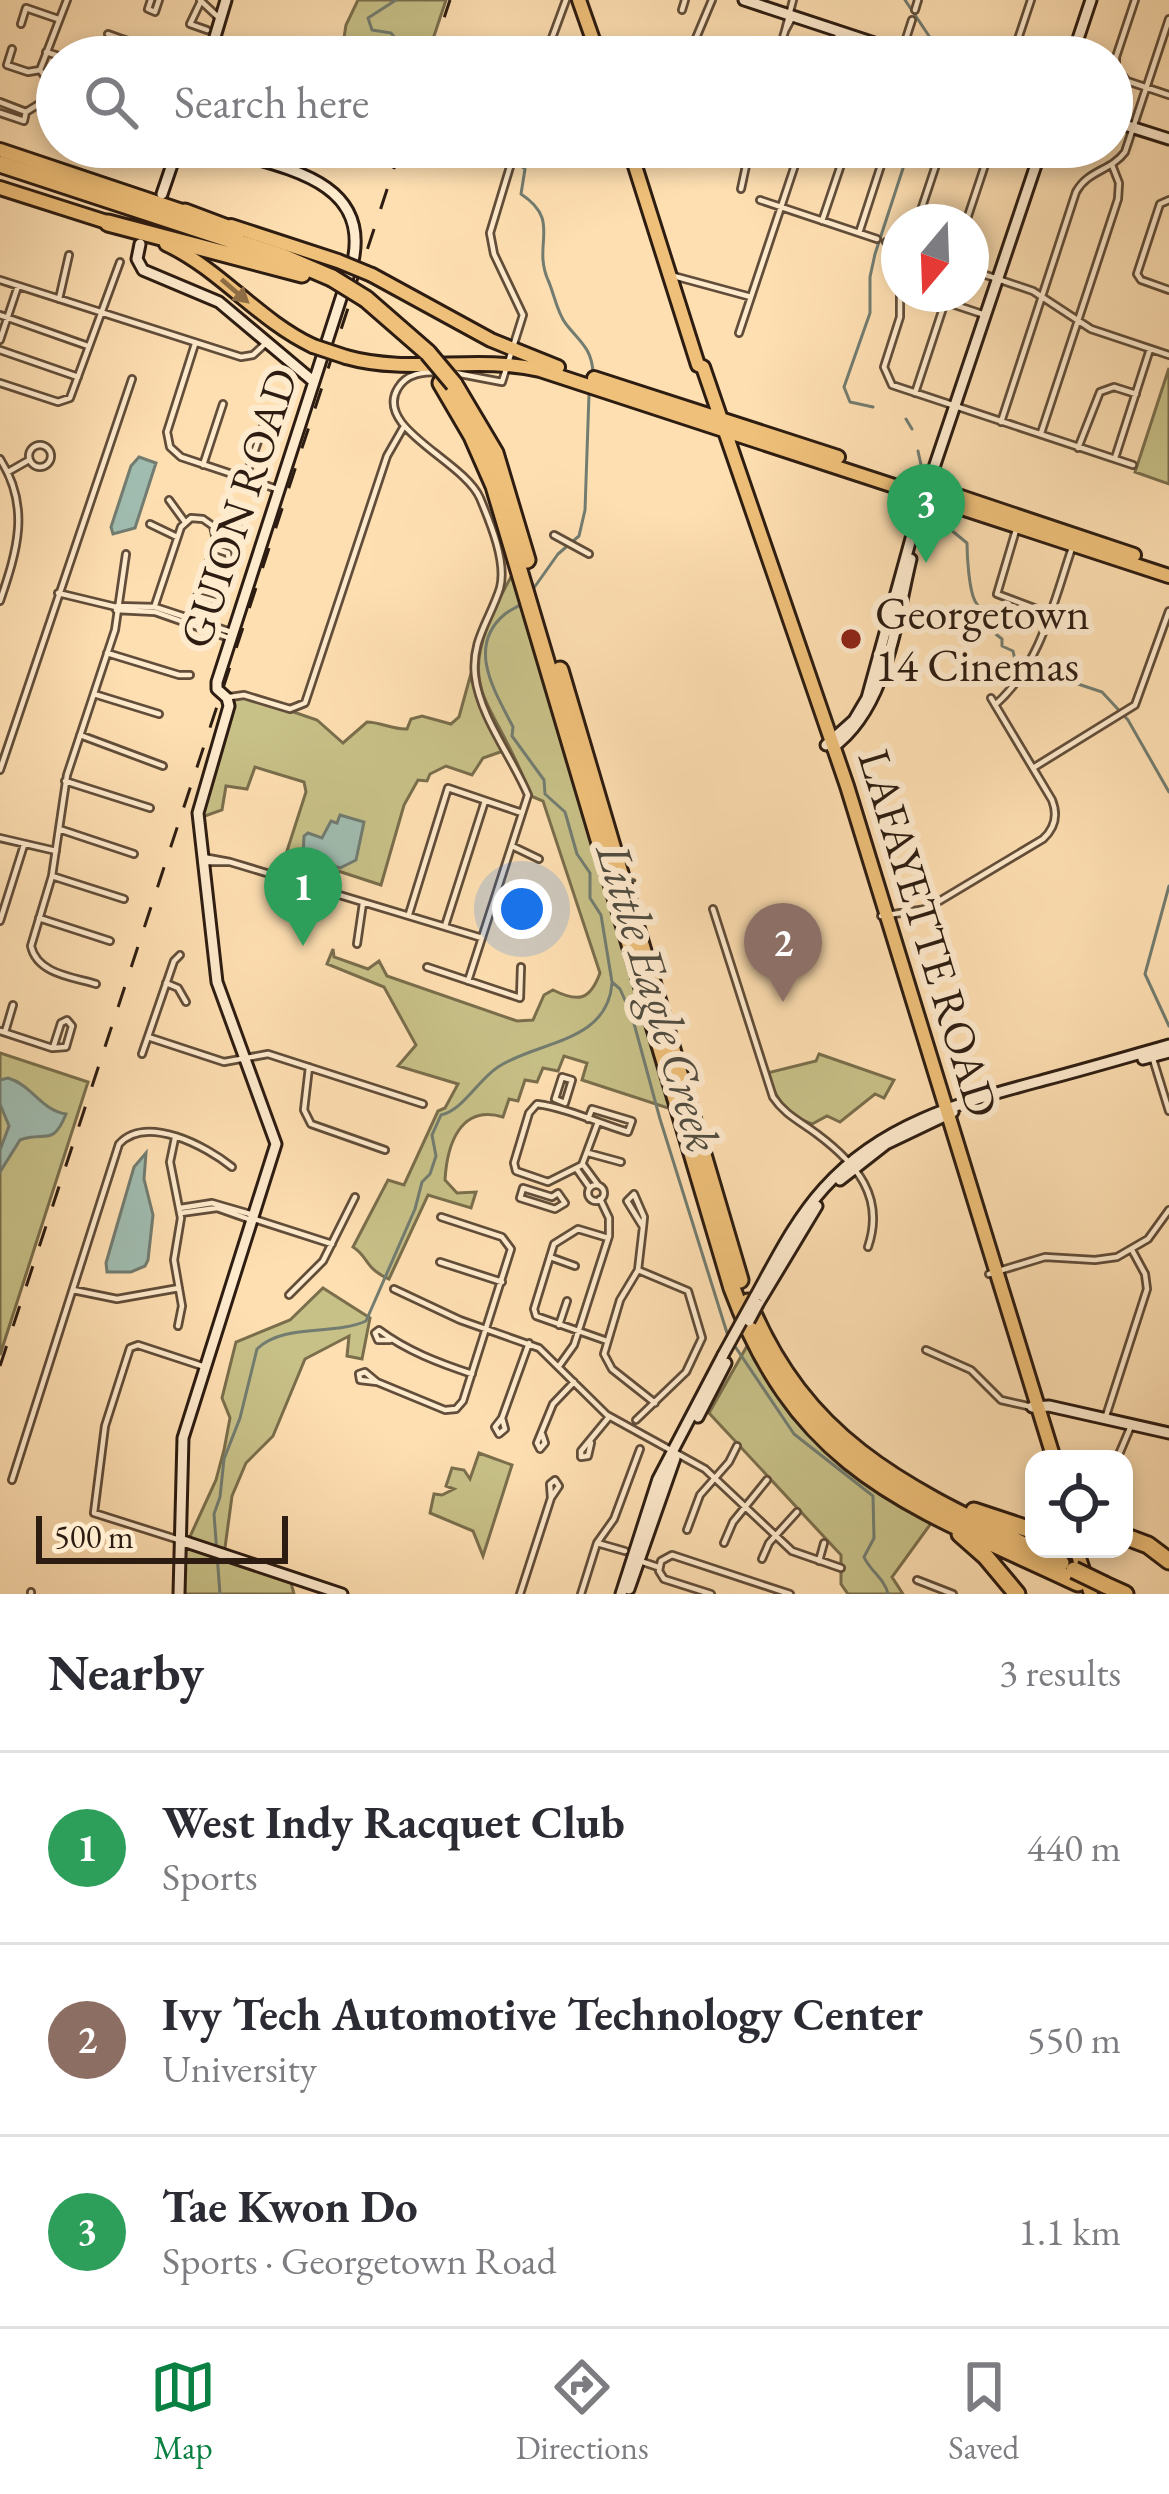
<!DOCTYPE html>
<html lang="en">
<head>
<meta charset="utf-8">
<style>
  :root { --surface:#fff; --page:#f7f7f7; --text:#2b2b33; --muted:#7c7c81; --line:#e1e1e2; --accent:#0b8043 }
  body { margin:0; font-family:"EB Garamond",serif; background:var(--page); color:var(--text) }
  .controls { position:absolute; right:36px; bottom:36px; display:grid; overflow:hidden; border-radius:24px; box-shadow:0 6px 18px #0003 }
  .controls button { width:108px; height:108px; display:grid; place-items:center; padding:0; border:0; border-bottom:3px solid var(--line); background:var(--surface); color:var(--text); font:60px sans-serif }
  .compass { position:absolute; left:881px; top:204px; width:108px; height:108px; border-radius:50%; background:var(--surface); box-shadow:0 6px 18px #0003; rotate:199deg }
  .scale { position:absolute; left:36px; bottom:30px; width:252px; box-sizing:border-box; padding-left:12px; border:6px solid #2d1c11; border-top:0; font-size:33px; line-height:42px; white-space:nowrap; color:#2d1c11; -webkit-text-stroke:9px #feeacd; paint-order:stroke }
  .you { position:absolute; left:522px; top:909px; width:42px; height:42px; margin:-30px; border:9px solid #fff; border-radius:50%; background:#1a73e8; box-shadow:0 0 0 18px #1a73e833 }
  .badge { display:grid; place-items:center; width:78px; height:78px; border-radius:50%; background:var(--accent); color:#fff; font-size:39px; font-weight:700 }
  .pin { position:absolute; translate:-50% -99px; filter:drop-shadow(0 3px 6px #0008) }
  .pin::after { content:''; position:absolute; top:63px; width:42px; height:36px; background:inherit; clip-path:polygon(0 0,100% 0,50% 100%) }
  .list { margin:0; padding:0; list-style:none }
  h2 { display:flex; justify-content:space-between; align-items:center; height:156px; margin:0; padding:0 48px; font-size:51px }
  h2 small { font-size:39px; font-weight:400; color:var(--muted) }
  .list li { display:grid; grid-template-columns:78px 1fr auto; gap:36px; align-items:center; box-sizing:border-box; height:192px; padding:0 48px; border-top:3px solid var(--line) }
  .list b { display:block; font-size:45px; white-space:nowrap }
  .list p { margin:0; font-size:39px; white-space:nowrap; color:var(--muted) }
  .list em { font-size:39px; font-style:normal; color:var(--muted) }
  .icon { flex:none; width:66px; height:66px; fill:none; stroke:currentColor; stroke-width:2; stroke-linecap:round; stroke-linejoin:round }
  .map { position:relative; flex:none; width:1169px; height:1594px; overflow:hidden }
  .search { position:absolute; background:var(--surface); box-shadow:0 6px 18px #0003; left:36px; right:36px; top:36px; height:132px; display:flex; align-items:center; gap:30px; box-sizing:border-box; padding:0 42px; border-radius:66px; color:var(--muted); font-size:45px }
  .sheet { height:732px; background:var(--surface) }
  nav { display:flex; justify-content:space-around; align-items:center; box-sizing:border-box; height:168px; border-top:3px solid var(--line); background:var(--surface); font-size:33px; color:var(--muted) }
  nav a { display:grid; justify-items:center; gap:6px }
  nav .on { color:var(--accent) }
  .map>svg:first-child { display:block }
  .green { fill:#c7c087; stroke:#7a6e4c; stroke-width:3 }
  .water { fill:#a0bcb0; stroke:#727c70; stroke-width:3 }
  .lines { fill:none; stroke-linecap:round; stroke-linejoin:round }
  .stream { stroke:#727c70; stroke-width:3 }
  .street-casing { stroke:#614d39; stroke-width:10 }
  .secondary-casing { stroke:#2d1c11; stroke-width:15 }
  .primary-casing { stroke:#2d1c11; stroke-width:18 }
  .highway-casing { stroke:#2d1c11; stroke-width:21 }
  .street { stroke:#feeacd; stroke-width:4.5 }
  .secondary { stroke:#feeacd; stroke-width:9 }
  .primary { stroke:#efc079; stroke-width:12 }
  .highway { stroke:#efc079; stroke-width:15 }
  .rail { stroke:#2d1c11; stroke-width:3; stroke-dasharray:21 21; stroke-linecap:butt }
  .secondary-bridge-casing { stroke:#2d1c11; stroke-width:15; stroke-linecap:butt }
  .primary-bridge-casing { stroke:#2d1c11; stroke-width:18; stroke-linecap:butt }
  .highway-bridge-casing { stroke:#2d1c11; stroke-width:21; stroke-linecap:butt }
  .secondary-bridge { stroke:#feeacd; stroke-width:9 }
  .primary-bridge { stroke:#efc079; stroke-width:12 }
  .highway-bridge { stroke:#efc079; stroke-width:15 }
  .oneway { fill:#8e6e45 }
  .poi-dot { fill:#8f2418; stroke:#feeacd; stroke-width:4.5 }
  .labels { text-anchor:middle; stroke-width:12; stroke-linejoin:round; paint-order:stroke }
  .street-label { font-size:45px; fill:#2d1c11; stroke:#feeacd }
  .poi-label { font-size:45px; fill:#2d1c11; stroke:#feeacd; text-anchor:start }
  .water-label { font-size:48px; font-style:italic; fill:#504c41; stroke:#feeacd }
</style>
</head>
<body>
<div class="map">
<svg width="1169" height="1594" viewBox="0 0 1169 1594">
  <rect width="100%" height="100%" fill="#fedfb2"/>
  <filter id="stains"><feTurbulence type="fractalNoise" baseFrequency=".00167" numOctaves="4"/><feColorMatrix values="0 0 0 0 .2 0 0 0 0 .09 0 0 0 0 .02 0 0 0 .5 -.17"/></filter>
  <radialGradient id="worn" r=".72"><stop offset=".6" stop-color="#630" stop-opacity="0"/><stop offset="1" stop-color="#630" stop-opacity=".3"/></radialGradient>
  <path class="green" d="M358,0H446L427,57H341L346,25Z
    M1169,368V484L1135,472Z
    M512,575L674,1110L582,1080L587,1063L564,1056L558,1071L543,1068L537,1082L525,1080L518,1101L509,1099L503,1117C460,1104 447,1145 445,1180L457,1193L476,1192L471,1208L428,1195L389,1279C365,1269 368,1256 353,1247L388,1180L404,1185L438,1111L445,1108L458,1084L398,1066L416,1045L384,987L327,964L333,949L334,957L368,969L379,961L387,976L517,1021L533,1020L544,995L553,990C579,1003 590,1000 600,973L543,801L531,796C491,688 446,695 512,575Z
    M470,677L503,751L483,758L472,775L446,766L430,774L427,781L418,780L404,805L381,885L286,854L306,792L304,782L255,767L247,789L226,786L222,810L202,817L198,803L228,707L241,694L317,720L343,743L367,722C380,722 394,730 407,729L411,719L422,716L451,724L459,717Z
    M0,1053L88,1082L0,1355Z
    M819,1054L894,1080L884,1098L875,1094L840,1122L827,1116L812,1124C786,1115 775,1098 767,1073L816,1061Z
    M323,1288L370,1318L362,1359L347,1356L349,1336L305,1359L273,1436L246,1463L232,1496L224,1555L187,1543L216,1480L224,1450L230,1418L222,1398L236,1342L290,1320Z
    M747,1346C761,1369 774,1395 792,1417C830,1463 881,1494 932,1522L892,1577L903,1594H848L841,1584V1555L709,1413Z
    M479,1453L512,1465L483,1556L473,1531L430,1513L434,1494L442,1495L454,1489L446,1486L452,1468L464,1470L470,1479Z
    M180,1546L291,1583L294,1594H179Z"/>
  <path class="water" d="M139,457L156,463L135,528L113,534L111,527L131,466Z
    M340,815L364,822L356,860L340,868L303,856L304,836L308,833L322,838L331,821L337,823Z
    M8,1078C32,1085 41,1110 66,1114C53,1147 45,1131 20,1140L0,1172V1150L9,1126L0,1104V1080Z
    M146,1153L144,1179L153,1215L148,1260L145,1266L131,1272H107L106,1263L134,1167Z"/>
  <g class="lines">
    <path class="stream" d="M905,0L933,42L935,57
      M387,57L393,52L396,39L391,33L372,30L368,18L396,0
      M506,147L507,156L525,169L521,194C562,221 532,243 548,280C554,293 557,313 566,324C579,341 592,348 593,373
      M873,407L850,402L844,387L870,313V277L875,254L910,147
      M906,419L912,429
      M918,451L923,474
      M934,509L945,525L967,543C967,556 969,590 975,601C981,611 984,614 987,627L1002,639V646L1013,651L1015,660L1049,678L1057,677L1102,692L1128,720L1169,792
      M531,592L558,554L579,536L585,510L589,394
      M521,604C516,608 510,610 505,614C465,647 496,693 513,727L512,736L544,780L545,794L565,812L577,854L590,873V898L601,915L612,982L620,989L632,1016L660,1119L728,1336L794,1434L873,1496L874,1538L864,1557C870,1571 885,1579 888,1594
      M1169,886L1145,974L1169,1026
      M220,1594L214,1514L220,1497L224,1459L240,1418L257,1349C284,1323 333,1336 366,1321L415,1209L422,1182L430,1174L436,1156L432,1135L441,1115C463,1110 478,1080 498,1067C537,1041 608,1043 612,983"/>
    <g class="street-casing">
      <path id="street" d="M151,0L148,9L155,12L159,0
        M200,0L217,16
        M1135,0L1116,57V69L1127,81L1169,95
        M201,1L190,24L207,30
        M682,10L685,0
        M915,10L918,0
        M792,18L785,31L793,0
        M21,24L26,8L58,19
        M108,34L119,38L127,57
        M119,38L159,51L157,57
        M692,43L730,57
        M181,45L209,55
        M12,49L7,65L28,72L40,70L57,93L26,112
        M46,52L62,57
        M545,57L566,0
        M688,57L712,0
        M784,57L782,41L785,31
        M831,57L839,32
        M900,57L912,20
        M1012,57L1031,0
        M40,70L67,0
        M0,102L26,112
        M0,113L24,121L26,112
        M147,147L158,151
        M741,189L750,147
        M760,200L877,239
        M1169,200L1160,204L1137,274L1141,280L1169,290
        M822,221L847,147
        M917,222L942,147
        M966,222L991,147
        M859,233L887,147
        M886,242L899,246
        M971,270L1033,291L1091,329L1169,355
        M670,275L751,297
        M0,280L241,357L253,355L265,344
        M899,282V283
        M900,294V317L884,367L892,385L1133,465
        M922,294L985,315
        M59,299L69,255
        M0,315L88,346
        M739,333L801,147
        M0,340L18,286
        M195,344L167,432L170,447L181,457L280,490
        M0,350L78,377
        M439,372C423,372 407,373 398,388C373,428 463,460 480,498C490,522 507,562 500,588C490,620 471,640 475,676C480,717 512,757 528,795L468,981
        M450,372L502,382L523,315L494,254L490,233L516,147
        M0,383L58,402L70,398L120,262
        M915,393L945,302
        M1001,422L1076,192C1088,170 1111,171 1125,152L1169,19
        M1041,433L1118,199L1119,183L1112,165
        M29 456a11 11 0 1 1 22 0a11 11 0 1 1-22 0Z
        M1078,448L1100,392L1114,387L1136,394
        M1115,458L1150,349
        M0,459C31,507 17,551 0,601
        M203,465L223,404
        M8,472L29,460
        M245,479L266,418
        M169,500L185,522
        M150,524L177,537
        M215,529L240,522
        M1016,530L997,594L1050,614
        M554,535L589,554
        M213,548L228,553L229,561
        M58,593L116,607
        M197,596L218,602
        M155,605L181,527L191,518L203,519
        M117,606L155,607L234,633
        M116,610L155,612L232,639
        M191,617L216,540L213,526L203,519
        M107,653L179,675H190
        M94,694L159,714
        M230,697L244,695L290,709L305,703L387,456L403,428
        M995,705C1041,665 1054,600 1073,545
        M80,735L163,766
        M1033,768L1135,705L1169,611
        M0,770L132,379
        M65,781L150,808
        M59,829L134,854
        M0,838L56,851
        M512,846L539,859
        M203,857L230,862
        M206,862H230L482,938
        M52,876L124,899
        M713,909L773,1097C785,1115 800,1121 817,1134C857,1164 885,1197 868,1247
        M409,914L448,788L522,813
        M881,916L926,909L1043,839C1055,828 1058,815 1052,800L991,698
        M39,918L110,941
        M0,921L24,845
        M445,926L485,801
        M357,944L363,903
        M427,967L520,998L521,967
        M166,983L178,988L186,1002
        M96,984C73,977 37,974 31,946L52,876L67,775L115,630L126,554
        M67,1020L72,1026L66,1047L53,1048L61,1023Z
        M0,1031L52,1048
        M5,1032L13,1005
        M148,1037L224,1062L268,1054L423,1104
        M142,1054L174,961L180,955
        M1153,1059L1169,1111
        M309,1067L304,1110L311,1124L385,1150
        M562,1077L572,1080L565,1103L555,1099Z
        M588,1119L592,1109L632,1121L628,1132C598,1123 567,1108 537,1104L529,1113L514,1163L516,1171L548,1182L582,1165L598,1122
        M175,1138L170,1162L181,1218L174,1260L182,1306L178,1326
        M588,1153L621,1162
        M584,1166L598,1185
        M576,1168L590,1188
        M588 1193a8 8 0 1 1 16 0a8 8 0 1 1-16 0Z
        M523,1188L552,1197L558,1193L565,1203L555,1209L520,1198Z
        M634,1194L644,1217L643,1227L627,1201Z
        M180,1208L212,1203L250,1214
        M181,1213L217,1208L251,1220
        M254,1219L332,1244
        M643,1227L638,1270L620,1300L604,1354L612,1369L655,1403
        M550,1257L575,1266
        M440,1262L502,1282
        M989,1274L1045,1257L1095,1260L1117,1257L1148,1239L1169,1210
        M394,1289L460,1320L539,1348L607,1415L705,1469L792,1551L841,1568
        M73,1290L117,1299L179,1288
        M289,1295L323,1261L355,1197
        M559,1325L567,1301
        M390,1340H378L375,1333L379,1330C407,1351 439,1363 472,1374
        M607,1341L536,1316L534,1309L554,1244L578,1229L608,1238
        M926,1350L971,1370L1001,1400L1032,1407
        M559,1366L574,1345L609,1236V1218L600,1199
        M365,1372L377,1382L360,1380L359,1374Z
        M377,1382L445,1410L456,1409L463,1401L511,1249L502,1237L441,1217
        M502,1418L505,1429L499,1434L495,1427L502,1418L529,1343
        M1105,1419L1147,1289L1145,1274L1132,1250
        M636,1420L686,1372L702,1338L688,1291L638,1270
        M542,1434L545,1443L540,1449L537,1443L553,1404L574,1382
        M591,1443L588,1456L581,1457V1451L609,1417
        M1117,1459L1131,1426
        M12,1480L119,1144C146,1114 206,1146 232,1167
        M687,1530L700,1495L729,1462L737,1446
        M176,1539L94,1513L105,1426L130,1348L138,1345L205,1367
        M597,1543L625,1551
        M724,1543L733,1522L767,1480
        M762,1559L769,1543L797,1512
        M637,1560L658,1567
        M819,1561L824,1543
        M917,1580L953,1594
        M31,1594V1592
        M520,1594L551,1498L559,1486L555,1480L550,1484L551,1498
        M581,1594L597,1543L614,1519L640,1449
        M711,1594L664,1579L659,1571L661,1561L672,1555L790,1594"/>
    </g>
    <g class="secondary-casing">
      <path id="secondary" d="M744,0L917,57
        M209,57L226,0
        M1072,57L1091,0
        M1112,121L1169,139
        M162,194L178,147
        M140,244L137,259L143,270L219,302L313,381
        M826,745L854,720L867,698L915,524L1042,147
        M832,748C887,709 896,621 911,559
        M1143,1059L1169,1052
        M840,1180L886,1144L953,1112
        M755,1297C776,1259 795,1220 824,1188C883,1122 963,1102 1044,1080C1086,1069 1127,1057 1169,1045
        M758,1304L817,1206
        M1032,1407L1049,1406L1169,1433
        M698,1417L726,1363
        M180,1540L342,1594
        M629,1589L675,1458
        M179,1594L183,1438L276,1144L217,982L198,813L229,706L227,698L217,689V682L353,261C371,176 275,167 215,147
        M621,1594L658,1479L723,1355"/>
    </g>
    <g class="primary-casing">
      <path id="primary" d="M579,0L599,57
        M629,147L698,365L703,367L847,786L1054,1459
        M0,150L188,213
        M0,188L113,224
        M231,226L338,261
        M166,244C221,270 258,320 313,346
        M372,275L491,340L558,367
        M346,357C410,375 476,355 540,370L1169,576
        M594,378L838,457
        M943,491L1134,555
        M1076,1549L1091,1594"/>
    </g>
    <g class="highway-casing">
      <path id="highway" d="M0,164L283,257L332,278
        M185,212L238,232
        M108,223L302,274
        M366,299L428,353
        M441,383L472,436L494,486L732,1288C801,1475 913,1505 1078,1583
        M454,384L495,453L527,560
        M560,670L740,1280
        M748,1302C811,1455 923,1495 1061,1563
        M974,1511L1034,1531
        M960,1534L986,1557L1017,1594
        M1124,1536L1148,1545L1169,1561
        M1105,1585L1125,1594"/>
    </g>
    <use href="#street" class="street"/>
    <use href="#secondary" class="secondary"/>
    <use href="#primary" class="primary"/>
    <use href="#highway" class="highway"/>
    <path class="rail" d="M431,57L450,0
      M0,1366L401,147"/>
    <g class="secondary-bridge-casing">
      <path id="secondary-bridge" d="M749,1321L758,1304
        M723,1355L755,1297"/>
    </g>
    <g class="primary-bridge-casing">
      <path id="primary-bridge" d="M338,261L372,275
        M313,346L346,357"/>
    </g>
    <g class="highway-bridge-casing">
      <path id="highway-bridge" d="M332,278L366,299
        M428,353L454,384
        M1074,1570L1105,1585"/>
    </g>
    <use href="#secondary-bridge" class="secondary-bridge"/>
    <use href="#primary-bridge" class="primary-bridge"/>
    <use href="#highway-bridge" class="highway-bridge"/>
  </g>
  <defs><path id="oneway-solid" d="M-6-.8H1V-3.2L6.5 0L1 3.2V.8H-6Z" transform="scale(3)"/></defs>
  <use class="oneway" href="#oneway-solid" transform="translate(235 291) rotate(41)"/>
  <circle class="poi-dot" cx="851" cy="639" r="12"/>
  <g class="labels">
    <g class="street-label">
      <text transform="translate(238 508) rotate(-72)" y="16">GUION ROAD</text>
      <text transform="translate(929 933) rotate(73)" y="16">LAFAYETTE ROAD</text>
    </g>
    <g class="poi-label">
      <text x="875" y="629">Georgetown<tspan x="875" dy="52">14 Cinemas</tspan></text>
    </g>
    <g class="water-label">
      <text transform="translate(659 997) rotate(73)" y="17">Little Eagle Creek</text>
    </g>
  </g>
  <rect width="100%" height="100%" filter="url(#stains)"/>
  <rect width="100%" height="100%" fill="url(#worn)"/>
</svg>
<div class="controls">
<button><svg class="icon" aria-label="locate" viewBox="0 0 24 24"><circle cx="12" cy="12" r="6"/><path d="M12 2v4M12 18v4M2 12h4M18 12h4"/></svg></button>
</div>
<svg class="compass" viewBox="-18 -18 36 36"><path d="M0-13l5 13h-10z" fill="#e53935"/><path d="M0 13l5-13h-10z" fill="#7c7c81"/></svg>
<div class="scale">500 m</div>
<div class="you"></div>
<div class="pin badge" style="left:303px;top:946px;background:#2e9e5b">1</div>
<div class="pin badge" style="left:783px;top:1002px;background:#8d6e63">2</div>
<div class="pin badge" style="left:926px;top:563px;background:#2e9e5b">3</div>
<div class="search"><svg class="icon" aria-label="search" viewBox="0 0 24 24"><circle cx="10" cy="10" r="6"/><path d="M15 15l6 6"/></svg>Search here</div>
</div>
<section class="sheet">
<h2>Nearby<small>3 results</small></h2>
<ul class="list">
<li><span class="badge" style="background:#2e9e5b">1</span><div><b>West Indy Racquet Club</b><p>Sports</p></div><em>440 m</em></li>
<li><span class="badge" style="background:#8d6e63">2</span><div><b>Ivy Tech Automotive Technology Center</b><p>University</p></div><em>550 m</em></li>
<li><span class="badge" style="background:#2e9e5b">3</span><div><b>Tae Kwon Do</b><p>Sports · Georgetown Road</p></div><em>1.1 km</em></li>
</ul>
</section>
<nav>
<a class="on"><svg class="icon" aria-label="map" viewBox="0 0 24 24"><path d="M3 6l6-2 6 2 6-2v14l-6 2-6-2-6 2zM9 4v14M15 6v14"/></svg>Map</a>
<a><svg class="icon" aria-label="directions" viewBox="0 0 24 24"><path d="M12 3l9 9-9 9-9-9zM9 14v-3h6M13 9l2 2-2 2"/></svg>Directions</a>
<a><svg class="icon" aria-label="saved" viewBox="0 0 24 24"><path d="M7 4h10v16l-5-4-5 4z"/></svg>Saved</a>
</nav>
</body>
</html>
